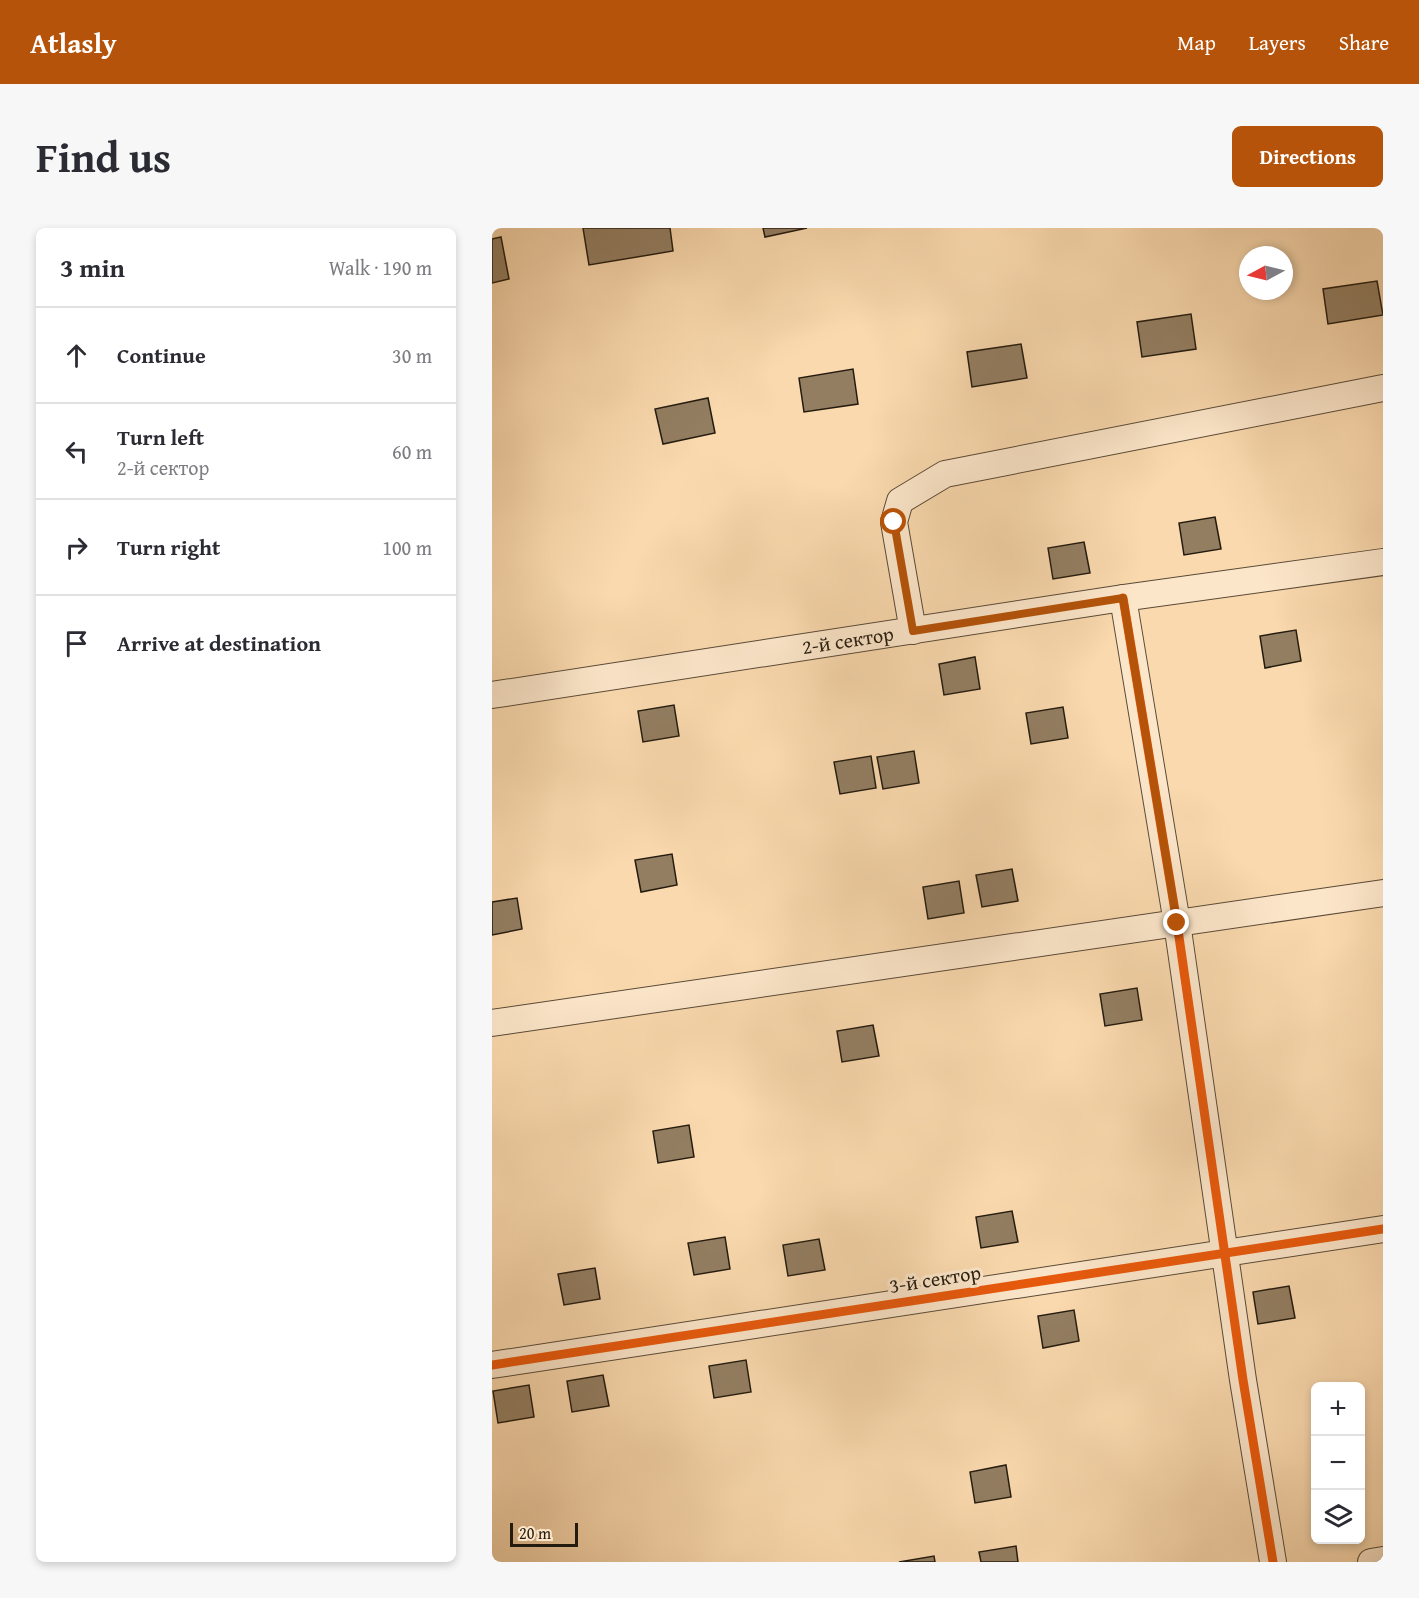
<!DOCTYPE html>
<html lang="en">
<head>
<meta charset="utf-8">
<style>
  :root { --surface:#fff; --page:#f7f7f7; --text:#2b2b33; --muted:#7c7c81; --line:#e1e1e2; --accent:#b45309 }
  body { margin:0; font-family:"Gentium Book Plus",serif; background:var(--page); color:var(--text) }
  .controls { position:absolute; right:18px; bottom:18px; display:grid; overflow:hidden; border-radius:9px; box-shadow:0 3px 9px #0003 }
  .controls button { width:54px; height:54px; display:grid; place-items:center; padding:0; border:0; border-bottom:2px solid var(--line); background:var(--surface); color:var(--text); font:30px sans-serif }
  .compass { position:absolute; left:747px; top:18px; width:54px; height:54px; border-radius:50%; background:var(--surface); box-shadow:0 3px 9px #0003; rotate:263deg }
  .scale { position:absolute; left:18px; bottom:15px; width:68px; box-sizing:border-box; padding-left:6px; border:3px solid #241b0f; border-top:0; font-size:16px; line-height:21px; white-space:nowrap; color:#241b0f; -webkit-text-stroke:4px #fce6ca; paint-order:stroke }
  .stop { position:absolute; width:18px; height:18px; margin:-14px; border:4px solid #b45309; border-radius:50%; background:#fff }
  .stop.end { background:#b45309; border-color:#fff; box-shadow:0 2px 6px #0008 }
  .list { margin:0; padding:0; list-style:none }
  h2 { display:flex; justify-content:space-between; align-items:center; height:78px; margin:0; padding:0 24px; font-size:26px }
  h2 small { font-size:20px; font-weight:400; color:var(--muted) }
  .list li { display:grid; grid-template-columns:39px 1fr auto; gap:18px; align-items:center; box-sizing:border-box; height:96px; padding:0 24px; border-top:2px solid var(--line) }
  .list b { display:block; font-size:22px; white-space:nowrap }
  .list p { margin:0; font-size:20px; white-space:nowrap; color:var(--muted) }
  .list em { font-size:20px; font-style:normal; color:var(--muted) }
  .icon { flex:none; width:33px; height:33px; fill:none; stroke:currentColor; stroke-width:2; stroke-linecap:round; stroke-linejoin:round }
  .map { position:relative; flex:none; width:891px; height:1334px; overflow:hidden; border-radius:9px }
  header { display:flex; align-items:center; gap:36px; box-sizing:border-box; height:84px; padding:0 30px; background:var(--accent); color:#fff }
  header strong { font-size:28px }
  nav { display:flex; gap:33px; margin-inline-start:auto; font-size:21px }
  .intro { display:flex; align-items:center; justify-content:space-between; box-sizing:border-box; height:144px; padding:0 36px }
  h1 { margin:0; font-size:42px }
  .button { padding:15px 27px; border-radius:9px; background:var(--accent); color:#fff; font-size:21px; font-weight:700 }
  main { display:flex; gap:36px; padding:0 36px }
  aside { flex:1; background:var(--surface); border-radius:9px; box-shadow:0 3px 9px #0003 }
  .map>svg:first-child { display:block }
  .building { fill:#937e62; stroke:#241b0f; stroke-width:1.5 }
  .lines { fill:none; stroke-linecap:round; stroke-linejoin:round }
  .minor-casing { stroke:#5a4a37; stroke-width:28 }
  .minor { stroke:#fce6ca; stroke-width:26 }
  .cycleway-casing { stroke:#fce6ca; stroke-width:13 }
  .cycleway { stroke:#e8590c; stroke-width:9 }
  .route { stroke:#b45309; stroke-width:8 }
  .labels { text-anchor:middle; stroke-width:6; stroke-linejoin:round; paint-order:stroke }
  .street-label { font-size:20px; fill:#241b0f; stroke:#fce6ca }
</style>
</head>
<body>
<header>
<strong>Atlasly</strong>
<nav><a>Map</a><a>Layers</a><a>Share</a></nav>
</header>
<div class="intro"><h1>Find us</h1><a class="button">Directions</a></div>
<main>
<aside>
<h2>3 min<small>Walk · 190 m</small></h2>
<ul class="list">
<li><svg class="icon" aria-label="ahead" viewBox="0 0 24 24"><path d="M12 20V5M6 11l6-6 6 6"/></svg><div><b>Continue</b></div><em>30 m</em></li>
<li><svg class="icon" aria-label="left" viewBox="0 0 24 24"><path d="M17 20v-9H6M10 6l-5 5 5 5"/></svg><div><b>Turn left</b><p>2-й сектор</p></div><em>60 m</em></li>
<li><svg class="icon" aria-label="right" viewBox="0 0 24 24"><path d="M7 20v-9h11M14 6l5 5-5 5"/></svg><div><b>Turn right</b></div><em>100 m</em></li>
<li><svg class="icon" aria-label="arrive" viewBox="0 0 24 24"><path d="M6 21V4h12l-3 4 3 4H6"/></svg><div><b>Arrive at destination</b></div></li>
</ul>
</aside>
<div class="map">
<svg width="891" height="1334" viewBox="0 0 891 1334">
  <rect width="100%" height="100%" fill="#fad9ae"/>
  <filter id="stains"><feTurbulence type="fractalNoise" baseFrequency=".00333" numOctaves="4"/><feColorMatrix values="0 0 0 0 .2 0 0 0 0 .09 0 0 0 0 .02 0 0 0 .5 -.17"/></filter>
  <radialGradient id="worn" r=".72"><stop offset=".6" stop-color="#630" stop-opacity="0"/><stop offset="1" stop-color="#630" stop-opacity=".3"/></radialGradient>
  <path class="building" d="M91,0H178L181,23L97,37Z
    M271,0H315L273,9Z
    M9,9L17,51L0,55V11Z
    M885,53L891,87L836,96L831,61Z
    M699,86L704,121L650,129L645,94Z
    M529,116L535,150L480,159L475,124Z
    M361,141L366,176L312,184L307,150Z
    M216,170L223,205L171,216L163,181Z
    M723,289L729,321L692,327L687,295Z
    M592,314L598,345L561,351L556,320Z
    M804,402L809,433L773,440L768,408Z
    M483,429L488,461L452,467L447,436Z
    M182,477L187,508L151,514L146,483Z
    M571,479L576,510L539,516L534,485Z
    M422,523L427,555L391,561L385,529Z
    M379,528L384,560L348,566L342,534Z
    M180,626L185,657L149,664L143,632Z
    M520,641L526,673L490,679L484,647Z
    M467,653L472,685L436,691L431,659Z
    M25,670L30,701L0,707V674Z
    M645,760L650,792L613,798L608,766Z
    M381,797L387,828L350,834L345,803Z
    M197,897L202,929L166,935L161,903Z
    M520,983L526,1014L489,1020L484,989Z
    M233,1009L238,1041L202,1047L196,1015Z
    M327,1011L333,1042L296,1048L291,1017Z
    M103,1040L108,1071L72,1077L66,1046Z
    M797,1058L803,1090L766,1096L761,1064Z
    M582,1082L587,1113L551,1120L546,1088Z
    M254,1132L259,1164L222,1170L217,1138Z
    M111,1147L117,1178L80,1184L75,1153Z
    M37,1157L42,1189L6,1195L1,1163Z
    M514,1237L519,1269L483,1275L478,1244Z
    M524,1318L526,1334H489L487,1324Z
    M442,1328L443,1334H407Z"/>
  <g class="lines">
    <g class="minor-casing">
      <g id="minor">
        <path d="M631,370L685,695L751,1152L781,1334"/>
        <path d="M421,403L402,294L408,273L453,246L891,160"/>
        <path id="s1" d="M0,467L631,370L891,334"/>
        <path d="M0,795L891,665"/>
        <path d="M0,1137L891,1001"/>
        <path d="M879,1334L891,1332"/>
      </g>
    </g>
    <use href="#minor" class="minor"/>
    <g class="cycleway-casing">
      <path id="cycleway" d="M631,370L685,695L751,1152L781,1334
        M0,1137L891,1001"/>
    </g>
    <use href="#cycleway" class="cycleway"/>
  </g>
  <g class="lines">
    <path class="route" d="M402,294L421,403L631,370L685,695"/>
  </g>
  <g class="labels">
    <g class="street-label">
      <text dy="7" stroke="none"><textPath href="#s1" startOffset="360">2-й сектор</textPath></text>
      <text transform="translate(443 1051) rotate(-9)" y="7">3-й сектор</text>
    </g>
  </g>
  <rect width="100%" height="100%" filter="url(#stains)"/>
  <rect width="100%" height="100%" fill="url(#worn)"/>
</svg>
<div class="controls">
<button>+</button>
<button>−</button>
<button><svg class="icon" aria-label="layers" viewBox="0 0 24 24"><path d="M12 4l9 5-9 5-9-5zM3 14l9 5 9-5"/></svg></button>
</div>
<svg class="compass" viewBox="-18 -18 36 36"><path d="M0-13l5 13h-10z" fill="#e53935"/><path d="M0 13l5-13h-10z" fill="#7c7c81"/></svg>
<div class="scale">20 m</div>
<div class="stop" style="left:402px;top:294px"></div>
<div class="stop end" style="left:685px;top:695px"></div>
</div>
</main>
</body>
</html>
